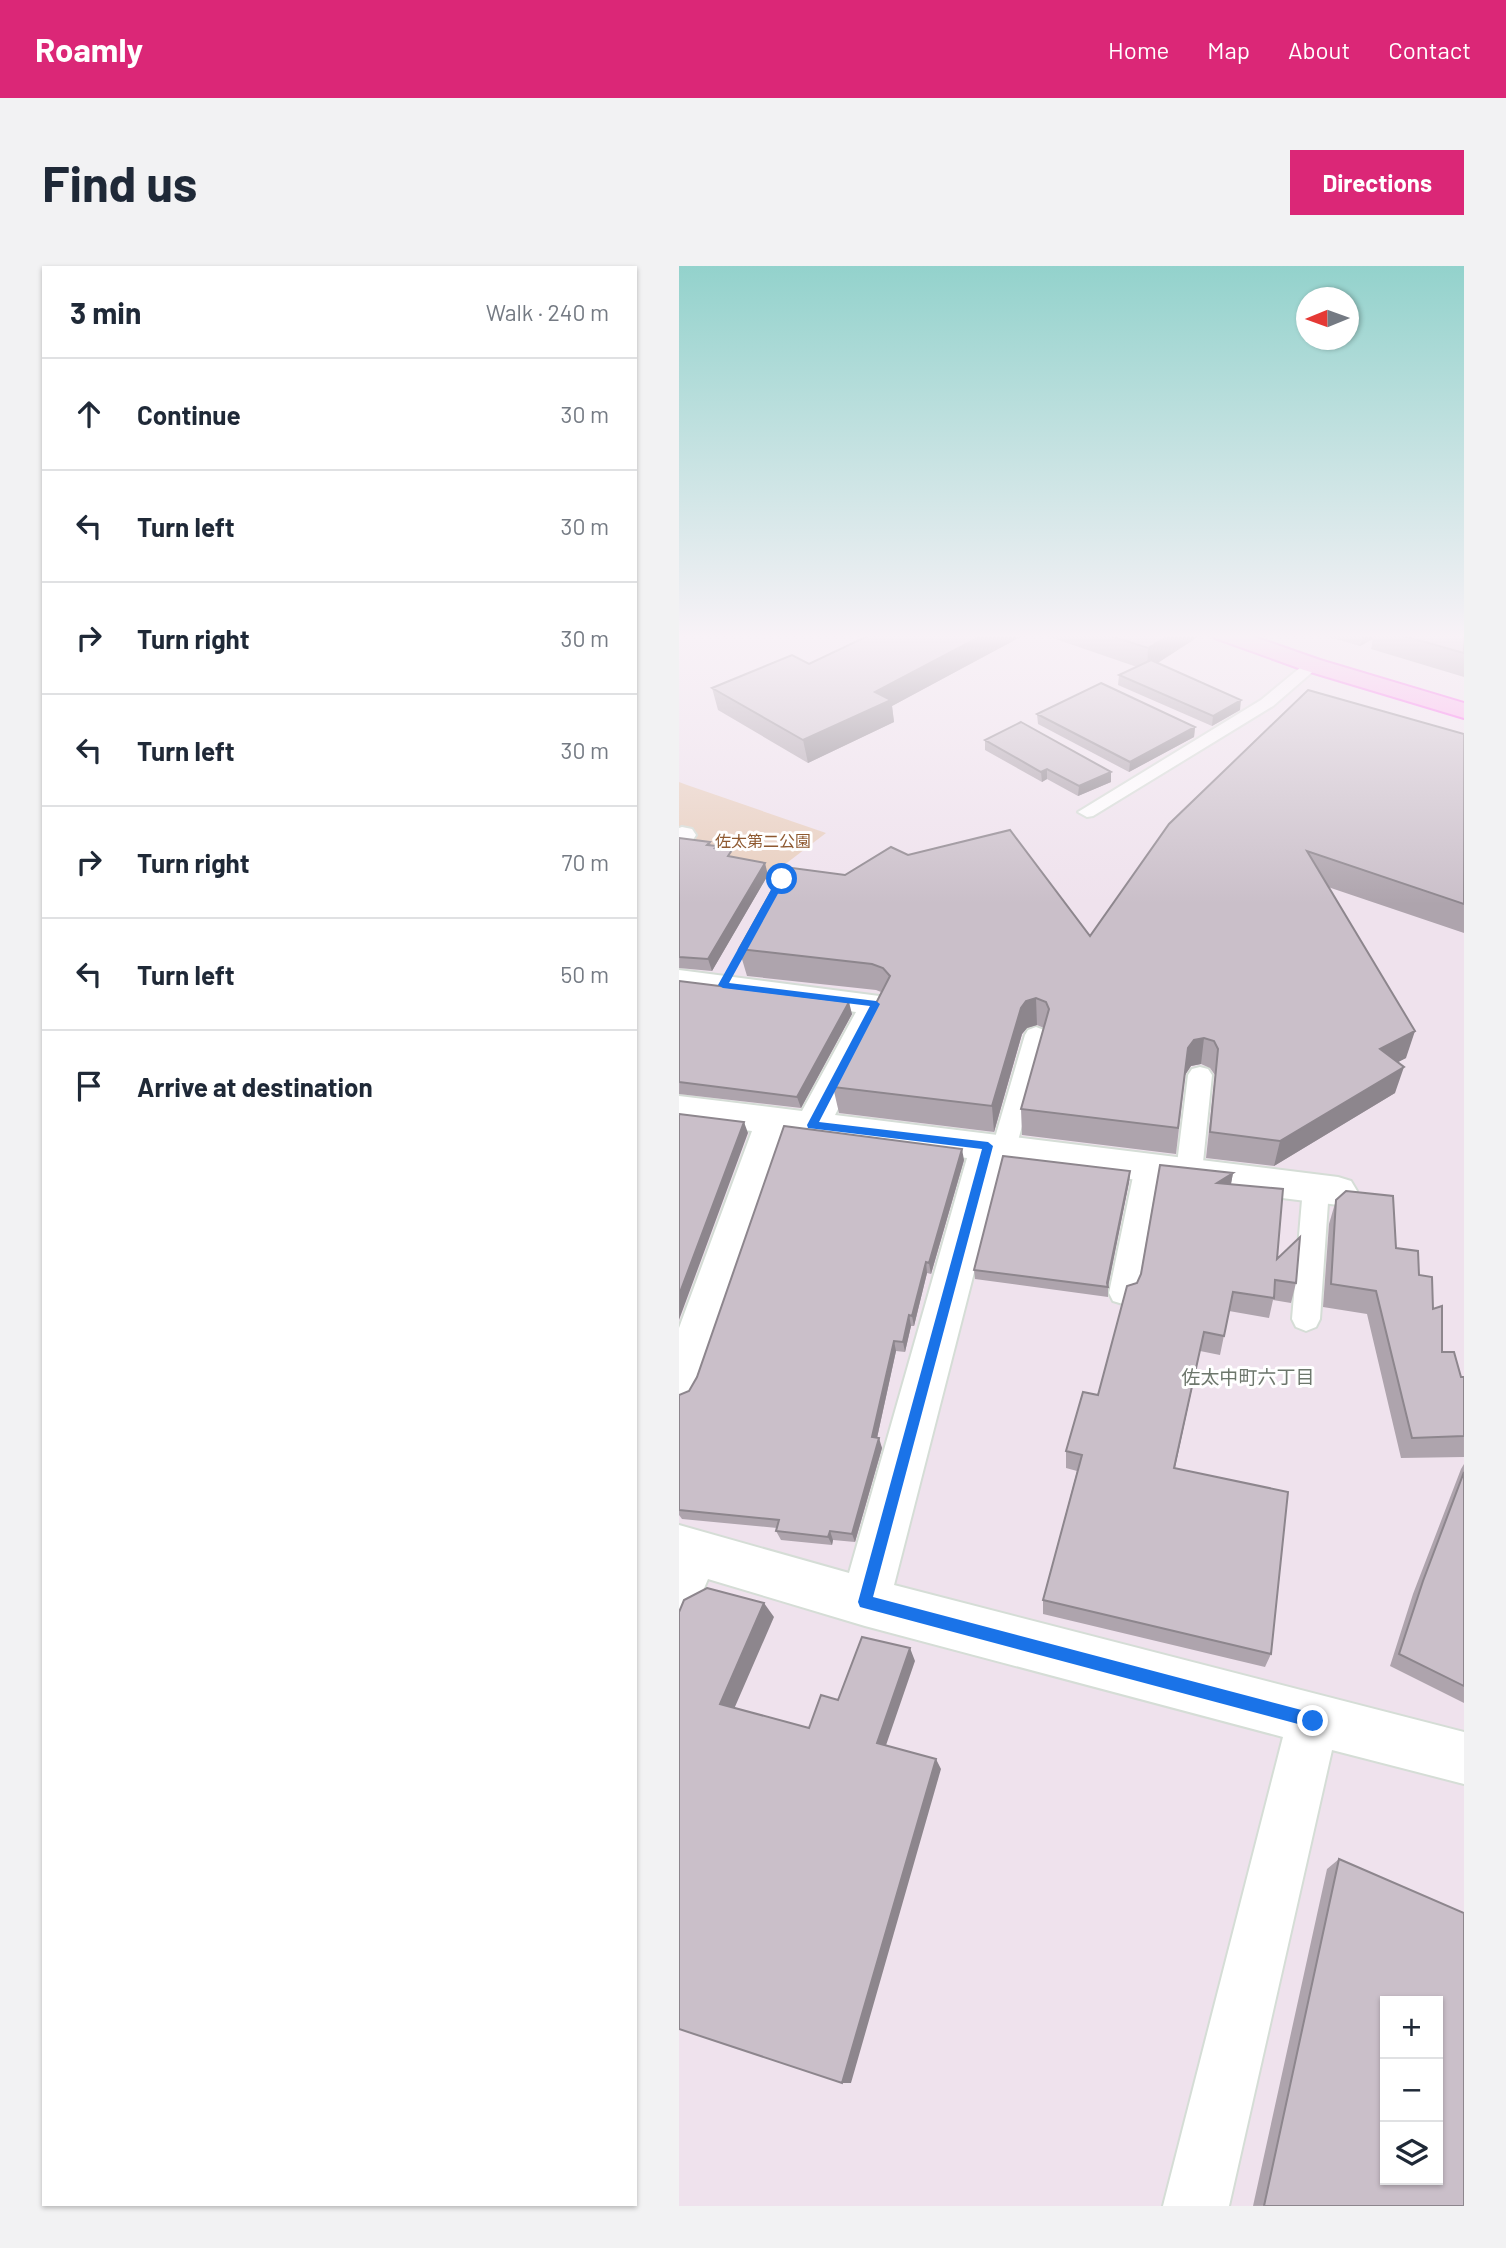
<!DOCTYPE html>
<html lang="en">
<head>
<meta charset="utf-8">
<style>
  :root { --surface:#fff; --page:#f2f2f3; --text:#1f2937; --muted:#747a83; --line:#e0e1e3; --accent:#db2777 }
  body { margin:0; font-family:Barlow,"Noto Sans JP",sans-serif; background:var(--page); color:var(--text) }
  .controls { position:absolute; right:21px; bottom:21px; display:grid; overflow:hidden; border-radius:0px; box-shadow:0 2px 5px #0004 }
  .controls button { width:63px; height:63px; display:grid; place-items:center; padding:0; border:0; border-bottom:2px solid var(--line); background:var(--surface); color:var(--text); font:35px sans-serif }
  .compass { position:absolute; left:617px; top:21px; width:63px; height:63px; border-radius:50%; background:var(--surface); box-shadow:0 2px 5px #0004; rotate:269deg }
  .stop { position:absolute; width:21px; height:21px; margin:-16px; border:5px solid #1a73e8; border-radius:50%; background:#fff }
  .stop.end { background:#1a73e8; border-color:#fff; box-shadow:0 2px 7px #0008 }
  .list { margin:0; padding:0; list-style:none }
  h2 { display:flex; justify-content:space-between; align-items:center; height:91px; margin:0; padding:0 28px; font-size:30px }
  h2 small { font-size:23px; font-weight:400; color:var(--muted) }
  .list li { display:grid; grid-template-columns:46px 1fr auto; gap:21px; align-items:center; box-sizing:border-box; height:112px; padding:0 28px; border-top:2px solid var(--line) }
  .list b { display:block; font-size:26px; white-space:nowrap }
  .list em { font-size:23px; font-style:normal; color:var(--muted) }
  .icon { flex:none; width:38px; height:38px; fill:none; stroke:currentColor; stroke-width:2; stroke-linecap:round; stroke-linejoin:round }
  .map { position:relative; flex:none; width:785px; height:1940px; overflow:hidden; border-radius:0px }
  header { display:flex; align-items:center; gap:42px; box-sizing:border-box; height:98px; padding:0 35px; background:var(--accent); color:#fff }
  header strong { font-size:33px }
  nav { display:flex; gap:38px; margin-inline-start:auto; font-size:24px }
  .intro { display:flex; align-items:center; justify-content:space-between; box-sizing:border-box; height:168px; padding:0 42px }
  h1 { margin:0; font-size:49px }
  .button { padding:18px 32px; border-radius:0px; background:var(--accent); color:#fff; font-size:24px; font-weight:700 }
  main { display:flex; gap:42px; padding:0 42px }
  aside { flex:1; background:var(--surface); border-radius:0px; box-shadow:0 2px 5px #0004 }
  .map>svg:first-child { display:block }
  .green { fill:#e8cebd }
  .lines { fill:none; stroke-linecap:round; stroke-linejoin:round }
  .lane-casing { stroke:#d5ddd6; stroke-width:4 }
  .street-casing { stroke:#d5ddd6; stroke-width:4 }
  .primary-casing { stroke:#fc4fea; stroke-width:4 }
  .lane { fill:#fff; fill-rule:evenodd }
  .street { fill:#fff; fill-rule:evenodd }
  .primary { fill:#ffa7ec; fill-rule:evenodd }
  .wall { fill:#aea4ad }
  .shaded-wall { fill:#8d868d }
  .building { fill:#cabfc9; stroke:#8d868d; stroke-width:2; fill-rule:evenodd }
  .route { fill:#1a73e8 }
  .labels { text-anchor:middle; stroke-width:6; stroke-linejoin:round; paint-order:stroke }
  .far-park-label { font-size:16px; fill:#8e5930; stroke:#fff }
  .neighbourhood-label { font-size:19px; fill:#6d776c; stroke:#fff }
</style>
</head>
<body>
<header>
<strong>Roamly</strong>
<nav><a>Home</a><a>Map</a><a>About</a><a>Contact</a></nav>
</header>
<div class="intro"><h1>Find us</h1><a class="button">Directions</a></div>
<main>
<aside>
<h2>3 min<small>Walk · 240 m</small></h2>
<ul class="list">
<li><svg class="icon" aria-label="ahead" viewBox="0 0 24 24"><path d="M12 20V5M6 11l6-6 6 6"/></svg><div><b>Continue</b></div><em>30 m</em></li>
<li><svg class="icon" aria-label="left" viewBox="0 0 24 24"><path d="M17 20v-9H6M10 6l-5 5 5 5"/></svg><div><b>Turn left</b></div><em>30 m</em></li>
<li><svg class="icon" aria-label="right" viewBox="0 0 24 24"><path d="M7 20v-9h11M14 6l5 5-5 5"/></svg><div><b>Turn right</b></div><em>30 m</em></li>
<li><svg class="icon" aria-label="left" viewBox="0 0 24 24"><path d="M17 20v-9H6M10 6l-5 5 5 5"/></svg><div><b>Turn left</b></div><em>30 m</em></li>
<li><svg class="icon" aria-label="right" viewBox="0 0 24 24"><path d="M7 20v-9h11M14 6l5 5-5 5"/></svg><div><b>Turn right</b></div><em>70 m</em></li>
<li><svg class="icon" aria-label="left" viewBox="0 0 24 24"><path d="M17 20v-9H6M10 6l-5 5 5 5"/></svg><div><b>Turn left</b></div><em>50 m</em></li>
<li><svg class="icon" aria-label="arrive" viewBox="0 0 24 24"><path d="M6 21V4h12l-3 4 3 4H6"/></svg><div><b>Arrive at destination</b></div></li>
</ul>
</aside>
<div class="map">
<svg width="785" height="1940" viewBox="0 0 785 1940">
  <rect width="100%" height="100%" fill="#efe2ed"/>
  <path class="green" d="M0,516L8,519L147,567L92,609L0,569Z"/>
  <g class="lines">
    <g class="lane-casing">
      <path id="lane" d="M633,394L641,399L638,402L594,440L414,550L408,551L399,546L582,434L628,396Z
        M357,761L365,764L368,769L337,882L334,888L325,891L316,888L313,882L346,769L349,764Z
        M521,801L529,803L533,809L523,906L519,913L510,915L501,913L497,906L509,809L513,803Z
        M468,892L477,894L480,901L458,1027L454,1035L444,1038L434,1035L430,1027L456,901L459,894Z
        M637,912L646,915L650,922L641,1053L637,1061L627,1065L617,1061L613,1053L624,922L628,915Z"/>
    </g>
    <g class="street-casing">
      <path id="street" d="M3,561L13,563L17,569L10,580L0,582V562Z
        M0,704L208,731L213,738L156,849L659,911L672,915L678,925L672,935L659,939L323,897L215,1319L785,1466V1518L653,1484L550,1940H484L604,1471L186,1360L29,1313L17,1341L0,1348V1259L170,1307L288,892L107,869L21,1120L15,1133L0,1139V1062L73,865L0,856V830L123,845L177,746L0,724Z"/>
    </g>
    <g class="primary-casing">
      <path id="primary" d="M533,367H564L641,394L785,437V452L625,404L536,372Z"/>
    </g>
    <use href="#lane" class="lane"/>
    <use href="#street" class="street"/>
    <use href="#primary" class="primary"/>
  </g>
  <path class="wall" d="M195,367H349L213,440L215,456L129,497L39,444L33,422L130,398Z
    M359,367H525L478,397L561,444L533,460L439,419L440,409L458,401Z
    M636,367H785V411L692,383L694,373L681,380Z
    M358,448L516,461L515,471L450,506L359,458Z
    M785,468V667L649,621L727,792L718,796L716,827L595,900L527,892L536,809L531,802L522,798L512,800L506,809L497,888L343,869L342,843L365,762L358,759L348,762L343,768L315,866L160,847L154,821L202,726L197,724L68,710L60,683L166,609L229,589L411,670Z
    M306,474L432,516L399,530L368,513L363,516L306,484Z
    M0,572L31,576L32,580L89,609L33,705L0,702Z
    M0,715L173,748L122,842L0,828Z
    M285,894L252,1008L248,1007L235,1060H232L226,1086L217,1085L198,1172L203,1182L176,1276L154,1274L153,1279L102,1274L97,1265L98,1262L3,1253L0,1249V1129L10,1125Z
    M451,905L450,916L429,1020V1031L296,1013L295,1004Z
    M554,907L552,918L598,993L617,1017L612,1037L594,1034L590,1052L550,1045L541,1089L521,1085L496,1202L592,1388L586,1401L364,1348V1334L398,1205L387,1202V1185L419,1129Z
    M657,934L717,982L740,1009L754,1043L763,1086L782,1111H785V1191L722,1192L688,1048L644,1041L650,958Z
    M785,1198V1437L711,1400L734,1328L782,1203Z
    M660,1593L785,1940H574L648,1603Z"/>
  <path class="shaded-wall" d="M308,367H349L213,440L215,456L129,497L124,474L196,426Z
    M494,367H525L468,404L469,382Z
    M684,367H696L694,373L681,380Z
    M562,434L561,444L533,460L534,450Z
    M516,461L515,471L450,506L451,496Z
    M368,503V513L363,516L362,506Z
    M432,506V516L399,530L400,520Z
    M86,597L89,609L33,705L29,693Z
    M357,732L358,759L348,762L343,768L315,866L313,840L342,742L347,735Z
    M170,736L173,748L122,842L118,831Z
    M736,765L727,792L693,810L701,783Z
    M525,772L522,798L512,800L506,809L497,888L509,782L515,774Z
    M725,801L716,827L595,900L601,875Z
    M65,856L69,867L0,1054V1029Z
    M283,883L285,894L252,1008L250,997Z
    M451,905L450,916L429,1021L428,1017Z
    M554,907L550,928L538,917Z
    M247,996L248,1007L235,1060L233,1050Z
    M230,1049L232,1060L226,1086L224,1076Z
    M525,1066L521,1085L492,1219L495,1202Z
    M215,1075L217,1085L196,1181L193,1171Z
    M200,1172L203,1182L176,1276L173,1268Z
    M151,1265L154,1274L153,1279L149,1271Z
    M85,1337L95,1351L52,1450L41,1438Z
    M231,1382L236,1395L204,1488L198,1477Z
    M257,1493L262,1503L172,1817H163Z"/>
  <path class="building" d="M195,367H308L196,426L212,434L124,474L33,422L113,389L130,398Z
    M422,367H494L469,382Z
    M714,367H785V387Z
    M472,394L562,434L534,450L440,409Z
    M422,417L516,461L451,496L358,448Z
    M629,424L785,468V638L628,585L736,765L701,783L725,801L601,875L531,866L539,783L535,775L525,772L515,774L509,782L499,862L342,843L370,743L367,736L357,732L347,735L342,742L313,840L154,821L211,710L204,702L193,698L60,683L106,601L166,609L212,581L229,589L331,564L411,670L490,558Z
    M342,456L432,506L400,520L368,503L362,506L306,474Z
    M0,572L31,576L28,579L38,580L36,582L53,584L49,590L86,597L29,693L0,691Z
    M0,715L170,736L118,831L0,816Z
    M0,848L65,856L0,1029Z
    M105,860L283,883L250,997L247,996L233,1050L230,1049L224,1076L215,1075L193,1171L200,1172L173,1268L151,1265L149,1271L97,1265L100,1254L0,1244V1129L10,1125L18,1111Z
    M324,890L451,905L428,1017L429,1021L295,1004Z
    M481,899L554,907L538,917L604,923L598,993L621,971L617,1017L596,1014L595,1032L554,1026L545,1070L525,1066L495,1202L609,1226L592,1388L364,1334L403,1189L387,1185L404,1126L419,1129L448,1020L458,1017L462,1008Z
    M667,925L714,930L717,982L739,985L740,1009L753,1011L754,1043L763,1040V1086H775L782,1111H785V1170L733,1172L697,1025L652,1018L657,934Z
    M785,1206V1420L720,1388L744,1315Z
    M28,1322L85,1337L41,1438L130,1462L142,1429L159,1434L183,1371L231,1382L198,1477L257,1493L163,1817L0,1763V1346L5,1334Z
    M660,1593L785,1647V1940H585ZM706,1735H759V1914H706Z"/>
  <linearGradient id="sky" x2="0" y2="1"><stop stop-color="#93d2cc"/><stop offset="0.58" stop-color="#f8f2f7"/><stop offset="1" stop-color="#f8f2f7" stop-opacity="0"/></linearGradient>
  <rect width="785" height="638" fill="url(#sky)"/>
  <path class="route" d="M103,611L107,613L50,717L197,735L201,738L140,856L309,876L314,880L194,1331L634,1447L640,1449L642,1455L640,1460L634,1462L181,1341L179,1336L303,883L129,862L128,859L191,740L44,722L39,719L98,613Z"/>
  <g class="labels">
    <g class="far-park-label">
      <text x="84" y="581">佐太第二公園</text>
    </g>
    <g class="neighbourhood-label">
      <text x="569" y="1118">佐太中町六丁目</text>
    </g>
  </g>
</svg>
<div class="controls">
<button>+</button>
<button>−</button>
<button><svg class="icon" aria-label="layers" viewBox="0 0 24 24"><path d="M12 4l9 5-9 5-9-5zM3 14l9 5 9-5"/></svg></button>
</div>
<svg class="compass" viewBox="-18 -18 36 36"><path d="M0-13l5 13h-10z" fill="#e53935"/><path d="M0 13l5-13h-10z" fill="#747a83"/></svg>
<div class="stop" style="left:103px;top:613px"></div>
<div class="stop end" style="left:634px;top:1455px"></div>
</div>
</main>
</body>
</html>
